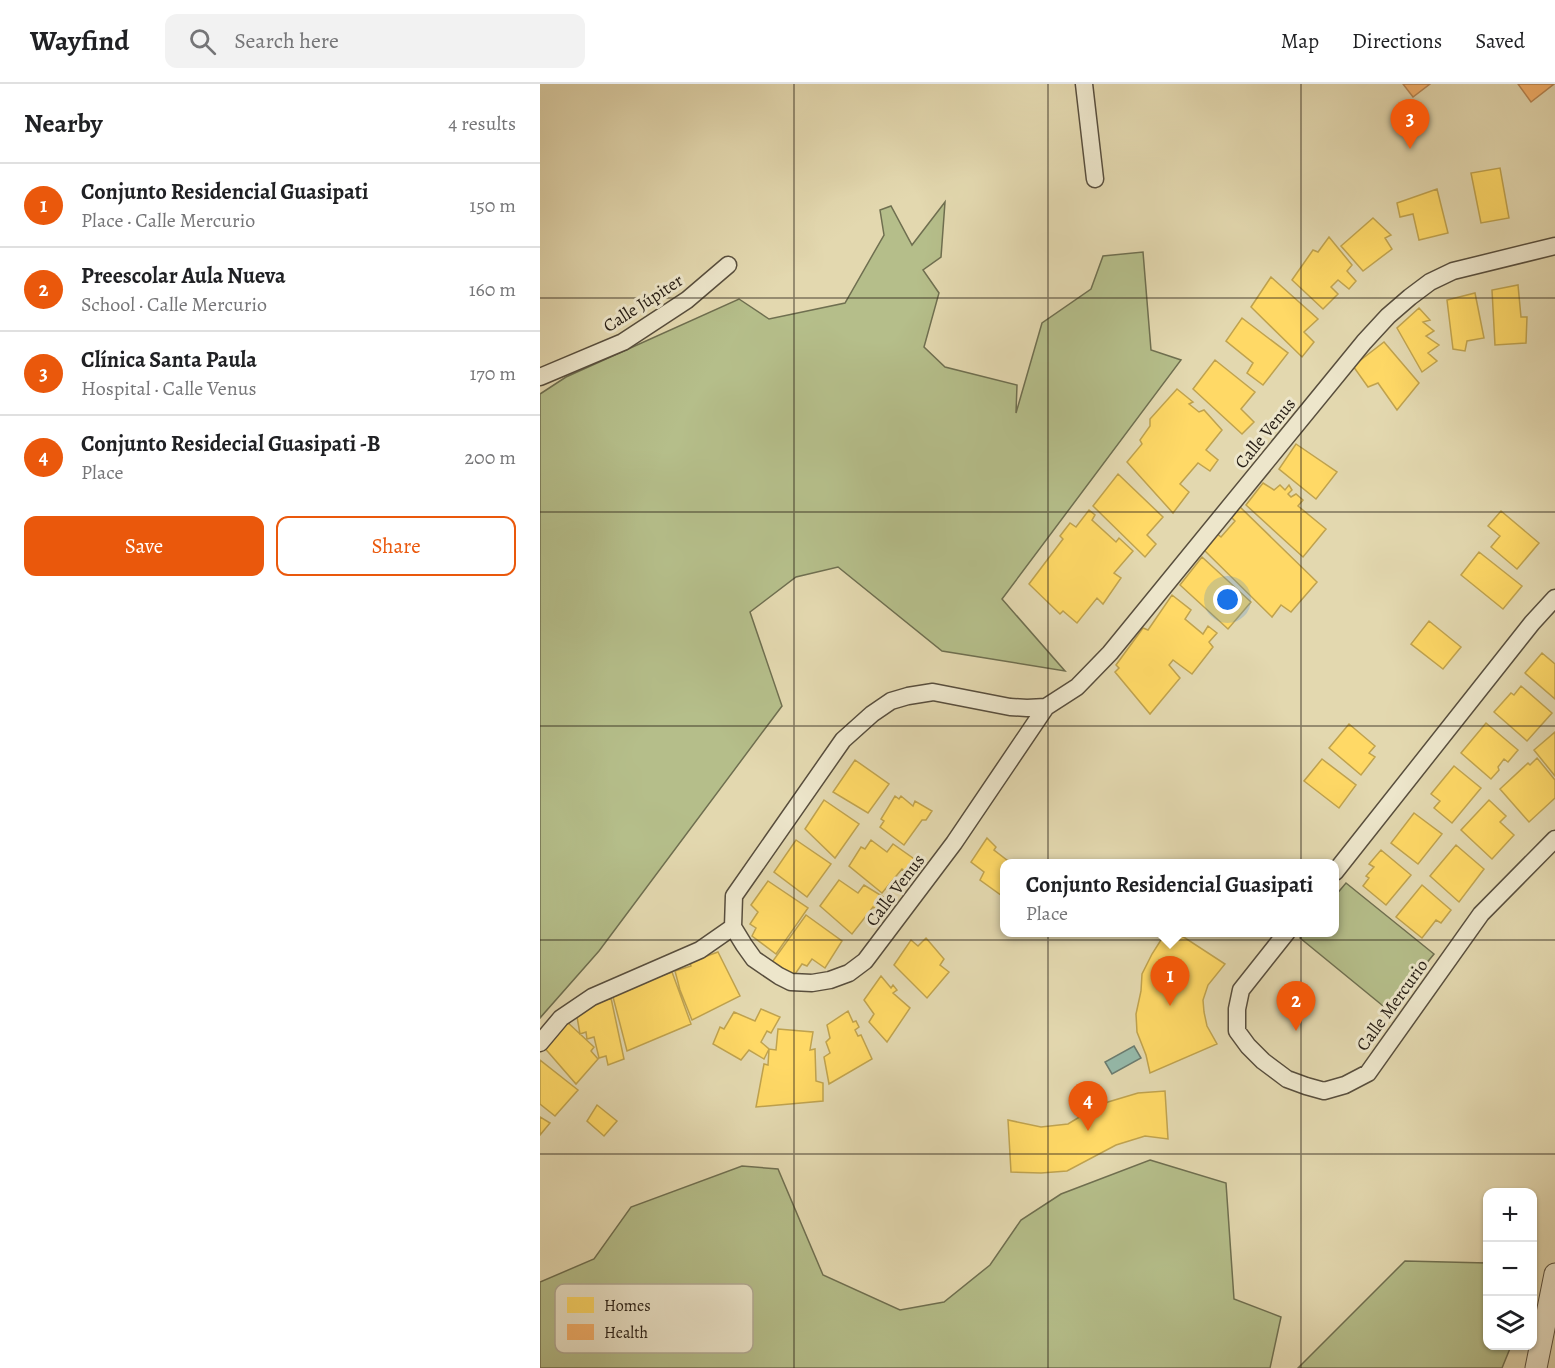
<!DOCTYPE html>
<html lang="en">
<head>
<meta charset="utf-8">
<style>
  :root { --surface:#fff; --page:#f2f2f2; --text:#202124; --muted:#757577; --line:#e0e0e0; --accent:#ea580c }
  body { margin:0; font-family:Alegreya,serif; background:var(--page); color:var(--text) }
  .controls { position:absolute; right:18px; bottom:18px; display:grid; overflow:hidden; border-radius:12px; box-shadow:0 2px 4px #0004 }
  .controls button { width:54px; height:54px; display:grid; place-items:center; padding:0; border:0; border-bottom:2px solid var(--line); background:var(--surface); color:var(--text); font:30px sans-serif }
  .you { position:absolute; left:688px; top:516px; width:21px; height:21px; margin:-15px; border:4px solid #fff; border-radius:50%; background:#1a73e8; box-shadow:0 0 0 9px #1a73e833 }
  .badge { display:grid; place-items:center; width:39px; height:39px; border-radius:50%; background:var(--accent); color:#fff; font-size:20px; font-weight:700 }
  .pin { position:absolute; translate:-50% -50px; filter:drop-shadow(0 2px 3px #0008) }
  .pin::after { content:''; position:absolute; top:32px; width:21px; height:18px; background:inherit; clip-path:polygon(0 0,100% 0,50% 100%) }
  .popup { position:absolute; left:460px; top:775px; width:339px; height:78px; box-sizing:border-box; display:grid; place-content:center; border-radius:12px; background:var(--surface); filter:drop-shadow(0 2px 4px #0005); font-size:20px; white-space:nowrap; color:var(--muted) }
  .popup b { font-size:22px; color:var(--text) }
  .popup::after { content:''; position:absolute; left:50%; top:100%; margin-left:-12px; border:12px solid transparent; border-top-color:var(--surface) }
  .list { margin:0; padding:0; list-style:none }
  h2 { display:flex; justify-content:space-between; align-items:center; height:78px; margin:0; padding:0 24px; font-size:26px }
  h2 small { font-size:20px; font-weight:400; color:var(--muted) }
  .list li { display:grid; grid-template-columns:39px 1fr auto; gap:18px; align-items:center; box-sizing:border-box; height:84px; padding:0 24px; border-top:2px solid var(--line) }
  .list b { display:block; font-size:22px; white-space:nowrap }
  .list p { margin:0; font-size:20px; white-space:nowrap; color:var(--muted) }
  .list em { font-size:20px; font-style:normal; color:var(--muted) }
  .actions { display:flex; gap:12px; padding:18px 24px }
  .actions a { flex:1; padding:14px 0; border:2px solid var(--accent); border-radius:12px; text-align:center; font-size:21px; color:var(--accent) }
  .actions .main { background:var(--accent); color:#fff }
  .icon { flex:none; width:33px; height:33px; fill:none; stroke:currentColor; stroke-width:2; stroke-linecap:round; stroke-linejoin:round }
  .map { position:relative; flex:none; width:1015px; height:1284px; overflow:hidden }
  header { display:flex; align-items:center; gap:36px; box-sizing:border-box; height:84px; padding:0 30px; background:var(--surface); border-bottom:2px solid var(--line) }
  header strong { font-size:28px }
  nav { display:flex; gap:33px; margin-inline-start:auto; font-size:21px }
  .search { width:420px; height:54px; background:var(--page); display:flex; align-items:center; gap:15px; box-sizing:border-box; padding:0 21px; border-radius:12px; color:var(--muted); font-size:22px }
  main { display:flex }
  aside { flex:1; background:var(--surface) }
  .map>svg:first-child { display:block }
  .green { fill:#b5be8a; stroke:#6f6f50; stroke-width:1.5 }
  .water { fill:#95baab; stroke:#6a7c70; stroke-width:1.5 }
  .homes { fill:#ffd966; stroke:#bfa24e; stroke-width:1.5 }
  .health { fill:#f6b26b; stroke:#b88652; stroke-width:1.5 }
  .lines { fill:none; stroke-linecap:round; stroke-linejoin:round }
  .minor-casing { stroke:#584e3d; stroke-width:19 }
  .tertiary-casing { stroke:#584e3d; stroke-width:23 }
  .minor { stroke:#ede6cb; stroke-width:16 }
  .tertiary { stroke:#ede6cb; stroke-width:21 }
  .grid { fill:none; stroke:#292017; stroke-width:1.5; stroke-opacity:0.55 }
  .labels { text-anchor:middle; stroke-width:6; stroke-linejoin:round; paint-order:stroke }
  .street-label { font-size:18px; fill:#292017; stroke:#ede6cb }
  .key { fill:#ede6cb; stroke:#b2ab95; stroke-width:1.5 }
  .key-label { font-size:16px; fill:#292017 }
</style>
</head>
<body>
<header>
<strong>Wayfind</strong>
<div class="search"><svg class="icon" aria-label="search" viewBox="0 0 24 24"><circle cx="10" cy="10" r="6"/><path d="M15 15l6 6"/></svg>Search here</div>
<nav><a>Map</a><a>Directions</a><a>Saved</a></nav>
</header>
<main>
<aside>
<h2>Nearby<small>4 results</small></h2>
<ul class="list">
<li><span class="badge">1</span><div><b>Conjunto Residencial Guasipati</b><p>Place · Calle Mercurio</p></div><em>150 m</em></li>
<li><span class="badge">2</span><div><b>Preescolar Aula Nueva</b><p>School · Calle Mercurio</p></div><em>160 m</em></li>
<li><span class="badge">3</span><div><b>Clínica Santa Paula</b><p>Hospital · Calle Venus</p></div><em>170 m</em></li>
<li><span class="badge">4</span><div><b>Conjunto Residecial Guasipati -B</b><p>Place</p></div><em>200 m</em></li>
</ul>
<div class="actions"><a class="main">Save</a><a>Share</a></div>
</aside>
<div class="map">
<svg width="1015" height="1284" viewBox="0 0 1015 1284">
  <rect width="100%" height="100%" fill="#e3d8af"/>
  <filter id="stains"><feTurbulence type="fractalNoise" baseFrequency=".00333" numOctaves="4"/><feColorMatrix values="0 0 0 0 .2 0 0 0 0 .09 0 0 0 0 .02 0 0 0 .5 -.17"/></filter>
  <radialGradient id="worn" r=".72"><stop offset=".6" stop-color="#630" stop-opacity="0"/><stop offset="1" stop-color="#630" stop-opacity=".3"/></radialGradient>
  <path class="green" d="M405,118L401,173L383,186L399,209L384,263L405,283L477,301L476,329L502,239L551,205L563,172L603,168L611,266L641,276L462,515L525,587L402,567L298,483L256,493L210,528L242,622L59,867L0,934V310L26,293L199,215L229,235L305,219L344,151L340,126L351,122L372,161Z
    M806,799L894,870L848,926L760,854L765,849L795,848V812Z
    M610,1076L686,1099L694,1215L741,1233L730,1284H0V1198L54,1175L91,1123L202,1082L238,1085L283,1191L360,1226L404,1218L450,1181L481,1136L521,1110Z
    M865,1177L947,1179L948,1262H971L962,1284H758Z"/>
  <path class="water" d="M594,962L601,974L572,990L565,978Z"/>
  <path class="homes" d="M960,84L969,134L941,139L931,89Z
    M897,105L908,149L879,156L873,130L860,133L857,119Z
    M833,134L851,151L845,154L852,165L823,187L801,162Z
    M789,153L812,181L807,187L816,197L809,205L798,196L791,203L798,210L783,225L752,196L773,166L778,168Z
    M731,193L778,235L764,248L774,258L762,273L711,223Z
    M978,201L981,233H987L986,259L955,261L952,206Z
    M935,209L944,254L927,257L925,267L913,265L907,216Z
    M879,224L890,236L883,238L894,247L886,252L899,261L888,269L897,277L882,288L857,244Z
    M702,234L748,269L723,301L707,289L713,279L686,257Z
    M844,258L879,299L857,326L838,299L828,303L813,282Z
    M675,276L715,308L701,325L714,338L702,350L653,305Z
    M637,305L653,318L649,320L659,328L664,326L682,346L666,366L678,376L670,387L658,379L640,400L649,408L633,429L587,378L602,360L600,356L610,342V335Z
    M756,360L797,388L776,415L739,385Z
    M578,390L623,433L607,451L616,460L605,473L553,422Z
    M723,399L734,406L740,401L745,406L749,401L752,406L748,410L751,413L756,410L763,416L758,422L786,445L763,473L706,421Z
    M699,422L777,498L751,528L741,521L732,533L662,464L676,449L681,453L695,437L690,432Z
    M549,426L555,431L552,436L576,458L579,454L593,467L574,489L581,494L563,520L557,514L537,539L523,527L520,530L489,500L523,455L520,452L530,439L536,443Z
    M961,427L999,459L977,485L951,463L960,452L948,442Z
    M939,468L982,502L963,525L921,491Z
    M662,473L711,518L688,545L640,501Z
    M632,511L651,526L645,535L663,550L668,542L677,549L669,558L673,563L652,590L633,576L629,581L640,594L610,630L575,588L579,584L576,581L603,544L608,546Z
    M889,537L921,563L903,585L871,560Z
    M1002,569L1015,580V615L985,589Z
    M981,602L1012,629L987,657L954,628L971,609L974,611Z
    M946,639L978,666L968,678L964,675L958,683L959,686L951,695L921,669Z
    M809,640L835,662L829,669L835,673L821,691L789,664Z
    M1015,648V692L994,666Z
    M997,674L1015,696V714L989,738L960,705L988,679L990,681Z
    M782,675L816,701L799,724L764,697Z
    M315,676L349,700L328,729L293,708Z
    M914,682L941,704L912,739L894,724L900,717L891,710Z
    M355,712L359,715L361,712L373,722L375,717L392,727L386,736H382L364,761L340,743L344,737L341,735Z
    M284,716L319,740L295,774L265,745Z
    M949,716L966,732L960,738L974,751L952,775L921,746Z
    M874,729L902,750L878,780L851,759Z
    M447,754L456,763L454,766L472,780H465V814L440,796L444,788L431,778Z
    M256,756L291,780L267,813L234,788Z
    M331,756L347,768L353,760L380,779L373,792L362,785L342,809L309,782L321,763L325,765Z
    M916,761L944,785L919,818L890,792Z
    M841,766L871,791L846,821L823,802L829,794L826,792L834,783L829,780Z
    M299,796L318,809L324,801L350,817L341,828L333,823L312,850L280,822Z
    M228,797L268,824L236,870L212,852L216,844L210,840L218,828L211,821Z
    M882,801L911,826L901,839L896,836L882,854L856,833Z
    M266,831L302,857L285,884L272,875L267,882L262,880L251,896L230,881Z
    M626,848H636L685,880L668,901L663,916L664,928L667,942L677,960L610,989L606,971L597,948L596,930L601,907L602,890L612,870Z
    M386,854L404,875L400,881L409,888L387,914L354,881L371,856L378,862Z
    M178,868L200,912L152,936L140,906L135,887L151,882L150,878Z
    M132,888L151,940L87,967L72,909Z
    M341,892L351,904L353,901L357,906L353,909L370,924L347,958L329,938L334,930L324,916Z
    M71,914L84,975L68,981L66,972L59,974L54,953L47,955L46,948L40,950L36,927Z
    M221,925L240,933L231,949L227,947L221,958L229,965L224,975L209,966L201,976L173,960L180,943L184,945L194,928L215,937Z
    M308,927L313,938L316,937L319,943L315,946L318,952L321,951L332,975L289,1000L284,973L290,969L286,958L290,954L287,941Z
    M25,936L54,963L51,967L58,975L36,1000L2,961Z
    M238,945L273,948L270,966L275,965L276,997L283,999V1017L216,1023L224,980L228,981L229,965L236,966Z
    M0,976L38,1006L15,1032L0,1020Z
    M625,1007L628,1055L605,1052L576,1061L527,1087L501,1089L471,1088L468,1036L501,1043L528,1040L551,1026L568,1018L598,1009Z
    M57,1021L77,1037L64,1052L47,1037Z
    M0,1033L10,1039L0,1051Z"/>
  <path class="health" d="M863,0H890L873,13Z
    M978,0H1014L991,18Z"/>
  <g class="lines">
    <g class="minor-casing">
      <path id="minor" d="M544,0L555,95
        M0,293L83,258L147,216L188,181
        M506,623L487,624L470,623L393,608L368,612L351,617L332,630L303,656L194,812L193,843L204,861L214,875L239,892L251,898L272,899L290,896L309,889L325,877L414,759L506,623L537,603L570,569L824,258L848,232L870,213L890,198L913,187L1015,162
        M795,788L992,539L1015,514
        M747,848L701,906L697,925V947L708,962L723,977L747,995L766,1002L784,1007L805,1001L828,989L941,830L1015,755
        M0,959L21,934L52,913L160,866L193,843"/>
    </g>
    <g class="tertiary-casing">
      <path id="tertiary" d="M996,1284L1015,1190"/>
    </g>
    <use href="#minor" class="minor"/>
    <use href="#tertiary" class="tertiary"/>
  </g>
  <path class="grid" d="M254,0V1284M508,0V1284M761,0V1284M0,214H1015M0,428H1015M0,642H1015M0,856H1015M0,1070H1015"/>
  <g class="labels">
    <g class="street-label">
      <text transform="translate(103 219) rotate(-33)" y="6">Calle Júpiter</text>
      <text transform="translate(725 349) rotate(-51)" y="6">Calle Venus</text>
      <text transform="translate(355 806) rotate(-53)" y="6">Calle Venus</text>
      <text transform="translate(852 921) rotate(-54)" y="6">Calle Mercurio</text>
    </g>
  </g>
  <rect x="15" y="1200" width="198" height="69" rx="9" class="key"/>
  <rect x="27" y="1213" width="27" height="16" fill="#ffd966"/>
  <rect x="27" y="1240" width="27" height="16" fill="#f6b26b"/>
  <g class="key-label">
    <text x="64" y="1227">Homes</text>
    <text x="64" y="1254">Health</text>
  </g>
  <rect width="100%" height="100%" filter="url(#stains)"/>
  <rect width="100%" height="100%" fill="url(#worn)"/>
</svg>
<div class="controls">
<button>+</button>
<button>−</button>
<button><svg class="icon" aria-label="layers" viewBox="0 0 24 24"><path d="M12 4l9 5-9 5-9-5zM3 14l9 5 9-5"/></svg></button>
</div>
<div class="you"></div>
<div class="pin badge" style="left:630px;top:922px">1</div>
<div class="popup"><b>Conjunto Residencial Guasipati</b>Place</div>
<div class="pin badge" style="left:756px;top:947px">2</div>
<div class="pin badge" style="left:870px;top:65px">3</div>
<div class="pin badge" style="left:548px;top:1047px">4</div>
</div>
</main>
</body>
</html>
